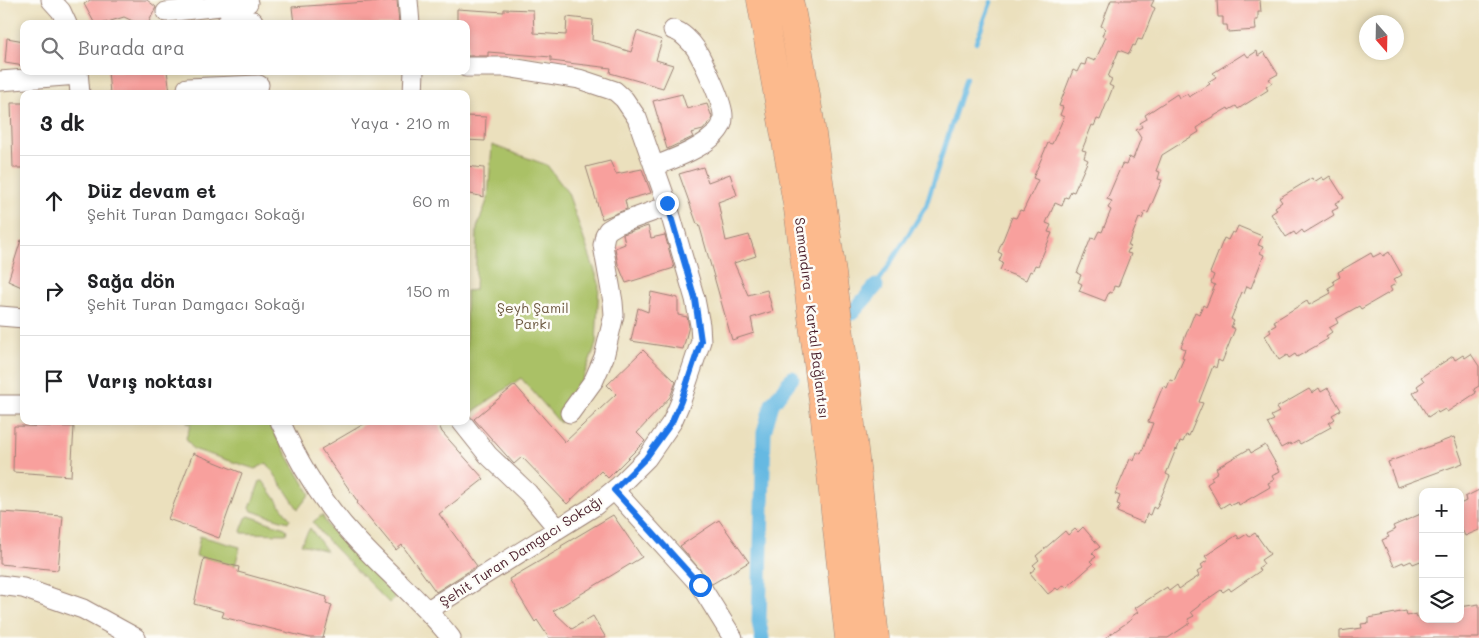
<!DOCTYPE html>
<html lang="tr">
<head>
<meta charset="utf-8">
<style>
  :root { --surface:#fff; --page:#f6f6f6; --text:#202124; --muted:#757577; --line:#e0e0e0 }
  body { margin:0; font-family:Mali,sans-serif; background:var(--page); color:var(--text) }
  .controls { position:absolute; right:15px; bottom:15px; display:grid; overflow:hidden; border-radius:10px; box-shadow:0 2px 8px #0003 }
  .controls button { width:45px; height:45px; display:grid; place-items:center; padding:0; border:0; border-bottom:1px solid var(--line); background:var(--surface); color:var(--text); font:25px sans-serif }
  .compass { position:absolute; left:1359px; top:15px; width:45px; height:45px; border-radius:50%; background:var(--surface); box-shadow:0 2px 8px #0003; rotate:160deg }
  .stop { position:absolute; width:15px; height:15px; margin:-11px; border:4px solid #1a73e8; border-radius:50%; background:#fff }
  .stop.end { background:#1a73e8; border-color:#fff; box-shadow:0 1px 5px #0008 }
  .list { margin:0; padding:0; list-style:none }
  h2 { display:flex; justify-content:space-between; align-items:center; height:65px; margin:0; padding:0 20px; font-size:21px }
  h2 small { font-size:16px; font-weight:400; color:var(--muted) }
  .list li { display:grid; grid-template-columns:32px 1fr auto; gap:15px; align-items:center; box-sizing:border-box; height:90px; padding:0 20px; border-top:1px solid var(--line) }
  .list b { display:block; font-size:19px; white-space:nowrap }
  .list p { margin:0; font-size:16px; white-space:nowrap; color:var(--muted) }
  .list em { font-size:16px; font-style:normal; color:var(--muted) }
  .icon { flex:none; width:28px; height:28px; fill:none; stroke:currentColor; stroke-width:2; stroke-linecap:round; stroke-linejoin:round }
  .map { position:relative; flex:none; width:1479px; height:638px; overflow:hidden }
  .search { position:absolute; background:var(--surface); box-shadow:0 2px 8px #0003; left:20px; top:20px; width:450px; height:55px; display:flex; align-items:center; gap:12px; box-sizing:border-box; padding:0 18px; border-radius:10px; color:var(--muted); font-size:19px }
  .panel { position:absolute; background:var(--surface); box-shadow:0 2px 8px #0003; left:20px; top:90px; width:450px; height:335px; border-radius:10px }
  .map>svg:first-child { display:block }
  .green { fill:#aac166; stroke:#7a7048 }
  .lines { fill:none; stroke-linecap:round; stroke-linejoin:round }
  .stream { stroke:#66b9e2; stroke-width:4.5 }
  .canal { stroke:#66b9e2; stroke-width:15 }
  .building { fill:#f8a09d }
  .minor-casing { stroke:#9a8074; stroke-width:21 }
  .highway-casing { stroke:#9a8074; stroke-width:29 }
  .minor { stroke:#fff; stroke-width:19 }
  .highway { stroke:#fcba8d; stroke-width:28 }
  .route { stroke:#1a73e8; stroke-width:6 }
  .labels { text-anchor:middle; stroke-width:5; stroke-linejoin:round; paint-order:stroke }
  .park-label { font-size:14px; fill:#6c5840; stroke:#fdfcf7 }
  .street-label { font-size:14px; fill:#4a1f2b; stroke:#fdfcf7 }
</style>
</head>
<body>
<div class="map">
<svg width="1479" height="638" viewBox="0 0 1479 638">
  <rect width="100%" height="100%" fill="#fdfcf7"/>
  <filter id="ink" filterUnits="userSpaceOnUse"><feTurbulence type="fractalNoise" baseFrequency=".02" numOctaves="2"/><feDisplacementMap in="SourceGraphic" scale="10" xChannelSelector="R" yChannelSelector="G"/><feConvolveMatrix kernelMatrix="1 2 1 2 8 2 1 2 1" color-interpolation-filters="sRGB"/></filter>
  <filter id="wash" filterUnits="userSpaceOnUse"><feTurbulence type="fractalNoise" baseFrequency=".0096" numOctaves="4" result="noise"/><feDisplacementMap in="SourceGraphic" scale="20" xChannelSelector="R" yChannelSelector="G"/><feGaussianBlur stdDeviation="1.12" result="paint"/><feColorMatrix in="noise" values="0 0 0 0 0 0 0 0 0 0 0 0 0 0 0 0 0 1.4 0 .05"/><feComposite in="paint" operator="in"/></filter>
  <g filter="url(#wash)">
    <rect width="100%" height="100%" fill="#ebe0bd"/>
    <path class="green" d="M492,145L547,165L568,193L599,283L596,344L577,394L560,423L521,378L471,413L466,405V291L475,290L477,228L488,198Z
      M188,421H267L310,494L298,509L267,463L255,469L193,449L186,438L191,424L187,423Z
      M260,481H263L290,519L288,522L252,511L250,508Z
      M322,515L330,529L395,597L389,603L324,537L313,522Z
      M249,516L285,528L287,530L286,534L242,533L241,531L246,518Z
      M310,528L327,551L301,544Z
      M200,536L240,547L235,566L196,556Z"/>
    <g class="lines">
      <path class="stream" d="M976,42L991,2
        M876,286L926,206L966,78"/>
      <path class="canal" d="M852,313L876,286
        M762,638L759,622L764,432L772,404L792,378"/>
    </g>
    <g id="blocks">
      <path class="building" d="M90,0H147L156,7L148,24H139L124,17L101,24H95L84,4Z
        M397,0L399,24H294L292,7Z
        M1111,0H1154L1151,6L1155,8L1142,40L1138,39L1135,46L1133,45L1129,54L1119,50L1108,77L1112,79L1109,85L1113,87L1100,120L1097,119L1094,126L1092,125L1082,150L1086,151L1084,158L1088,160L1074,192L1071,191L1068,198L1065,197L1062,206L1055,203L1046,223L1051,225L1048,232L1052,233L1038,266L1035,265L1032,272L1030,271L1026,280L1000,270L1003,263L999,261L1002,254L998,252L1012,217L1016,218L1020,210L1023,211L1038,180L1033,178L1048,143L1052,144L1064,117L1060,115L1063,107L1059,106L1073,70L1077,72L1081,64L1085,65L1087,58L1095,61L1106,37L1102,36L1105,28L1101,26Z
        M1217,0H1260L1261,12H1258V20H1255L1256,30L1228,32L1227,25H1223V17H1218Z
        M457,9L504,12V9L533,10L534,33L566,35L567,17L593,20L592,40L606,43V44L631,52L637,31L662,40L656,60L673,65L663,88L610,73L611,68L551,61V57L488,52V56H466V24H457Z
        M7,38L24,41V66L5,63Z
        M1257,51L1258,56L1264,52L1278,74L1269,79L1272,83L1266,87L1268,90L1238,109L1236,106L1229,110L1228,108L1202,123L1203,124L1197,128L1199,132L1162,155L1156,171L1160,172L1158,179L1162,180L1148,213L1145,212L1142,219L1139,218L1128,246H1130L1127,253L1131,254L1118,287L1114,286L1112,293L1109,292L1105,301L1079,291L1082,284L1078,282L1081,275L1077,273L1091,238L1095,239L1099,231L1102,232L1111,210L1108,208L1112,201L1107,199L1122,164L1126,165L1129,157L1133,159L1141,138L1136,130L1142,127L1140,123L1147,119L1145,115L1177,94L1179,98L1187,94L1189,97L1210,84L1208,82L1216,77L1213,73L1245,53L1248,57Z
        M108,71H167L170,92L147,94H110Z
        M682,94L687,109L707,104L712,117L711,120L703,130L691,133L693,137L667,149L653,101Z
        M11,103H24V168H13Z
        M466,116L486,117L485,141L466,140Z
        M610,161L616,174L642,169L651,193L625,200L627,209L602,219L586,167Z
        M466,166L484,168V197L466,193Z
        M703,167L708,182L730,174L737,195L718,202L726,241L749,235L756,256L734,263L748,295L767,290L773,311L751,318L754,333L732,340L699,224H697L679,174Z
        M1330,176L1344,198L1335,203L1338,208L1332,211L1334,215L1304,233L1302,230L1296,235L1294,232L1286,237L1271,214L1277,210L1275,207L1282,202L1279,198L1312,178L1314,182L1322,177L1324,180Z
        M648,226L651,238L665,235L674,268L626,283L618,264L615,248L625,244L623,234Z
        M1238,226L1262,236L1258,245L1263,247L1260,253L1264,255L1251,288L1247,286L1244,294L1242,292L1231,319L1234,321L1231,327L1235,329L1222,362L1218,360L1216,368L1213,366L1199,402L1203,403L1189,436L1186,435L1183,442L1180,441L1177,450L1176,449L1166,474L1170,476L1156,509L1153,507L1150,515L1147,514L1144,523L1117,512L1120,505L1117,504L1120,496L1115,494L1130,459L1134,461L1137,452L1141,454L1153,423L1148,422L1163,386L1167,388L1170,380L1174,381L1184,358L1182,357L1185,349L1181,347L1195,312L1199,314L1203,305L1206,307L1215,285L1211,283L1214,275L1210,273L1224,238L1228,240L1232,232L1235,233Z
        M21,240L24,241V288L8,281Z
        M1389,252L1402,275L1393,280L1396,284L1390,287L1392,291L1361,309L1359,306L1336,319L1338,323L1329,328L1332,332L1326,336L1328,339L1297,357L1295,354L1289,358L1287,355L1279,360L1265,336L1271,332L1269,329L1276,325L1274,321L1307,301L1309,305L1331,293L1328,288L1335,284L1333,281L1340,277L1338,272L1371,253L1373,257L1381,253L1383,256Z
        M651,292L678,298V315L687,317L689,326L683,349L631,341L638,308L648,312Z
        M643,350L676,382L670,397L637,433L645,441L608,478L601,471L567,504L522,457L514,464L474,419L515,385L565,442L616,394L607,385Z
        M1471,354L1479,366V386L1474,389L1476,393L1447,412L1445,409L1438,413L1437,411L1428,417L1413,393L1419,389L1417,386L1424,381L1421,377L1453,356L1455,360L1463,355L1465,358Z
        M1319,388L1321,392L1328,388L1341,410L1332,415L1335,419L1329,423L1331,427L1300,444L1298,441L1291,445L1290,443L1281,448L1267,423L1274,420L1271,416L1279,412L1276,408L1309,389L1312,393Z
        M369,421H437L442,432L484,479L439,514L477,566L436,592L402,545L396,550L357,503L358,502L321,449Z
        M14,426L74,427L71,476L13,472Z
        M1454,437L1463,463L1397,487L1388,462Z
        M1265,445L1280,471L1272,476L1274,480L1268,483L1270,487L1239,505L1238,502L1231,505L1229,503L1221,508L1207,484L1213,480L1211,477L1218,472L1216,468L1249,449L1251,453Z
        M193,453L242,473L219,538L168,519Z
        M1479,490V530L1465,536L1460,525V504L1466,501L1465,497Z
        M1,512L63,516L58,570L0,564Z
        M1423,513V560L1413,564L1411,561L1404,564L1403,562L1394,566L1382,540L1389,537L1387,534L1395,530L1393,526Z
        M613,515L642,557L553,611L572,629L593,616L606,638H549L537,620L535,622L509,579L562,548L561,546Z
        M719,520L749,562L712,584L680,546Z
        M1083,527L1100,547L1092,553L1096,557L1090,561L1093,564L1066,588L1064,585L1058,590L1056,588L1048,594L1030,573L1036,568L1033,565L1039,560L1036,556L1065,531L1068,535L1075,529L1078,532Z
        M1255,533L1270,554L1261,560L1264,564L1258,568L1260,571L1231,591L1229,588L1223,592L1221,590L1199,605V606L1191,612L1194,616L1188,619L1190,623L1168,638H1105L1132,619L1131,617L1138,612L1135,608L1167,587L1169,591L1177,585L1179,589L1199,576L1197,572L1203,568L1201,565L1208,560L1205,556L1237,535L1239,539L1247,534L1249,537Z
        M204,558L239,567L238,572L327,597L326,603L332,605L323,638H310L222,617L224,612L194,604Z
        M1479,604V638H1340V631L1362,628L1361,624L1369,623V618L1406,611L1407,616L1416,614L1417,618L1423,617L1425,622L1441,619H1460V607Z"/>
    </g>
  </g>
  <g filter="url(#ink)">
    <use href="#blocks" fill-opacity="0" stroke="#9a8074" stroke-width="1"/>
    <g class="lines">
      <g class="minor-casing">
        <path id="minor" d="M51,0L61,11L67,24
          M408,0L410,24
          M166,12L248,3
          M226,24L253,21
          M78,71L80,94
          M0,81L78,75
          M187,88L259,85
          M413,94L414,71
          M655,166C674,159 709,146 720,128C722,125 723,120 723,117C724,104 703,61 696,49C692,43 681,31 673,30
          M0,316L24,318
          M0,405H24
          M570,413L594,380L604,357L614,315L613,302L603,245L605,235L608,230L618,224L668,206
          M280,421C299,464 324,505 356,539C387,573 423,602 451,638
          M461,421L488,455L528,493L558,529
          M614,490L700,585L733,638
          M0,585L23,588L83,609L136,638
          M428,610L593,507L619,486L647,458L672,422L681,401L701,341L700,325L695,299L667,203L637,118L624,99L615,91L579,79L506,67H466"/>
      </g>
      <g class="highway-casing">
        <path id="highway" d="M761,0L798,209L823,401L849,638
          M789,0C800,53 808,107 816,161C840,319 858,479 875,638"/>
      </g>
      <use href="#minor" class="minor"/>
      <use href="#highway" class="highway"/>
    </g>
  </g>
  <g class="lines" filter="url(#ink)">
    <path class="route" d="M667,203L695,299L701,341L681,401L672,422L646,458L614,490L700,585"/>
  </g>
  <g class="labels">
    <g class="park-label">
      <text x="533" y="313">Şeyh Şamil<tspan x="533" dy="16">Parkı</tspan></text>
    </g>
    <g class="street-label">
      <text transform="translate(812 318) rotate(83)" y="5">Samandıra - Kartal Bağlantısı</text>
      <text transform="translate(521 551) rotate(-33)" y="5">Şehit Turan Damgacı Sokağı</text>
    </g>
  </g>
</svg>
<div class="controls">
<button>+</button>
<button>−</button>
<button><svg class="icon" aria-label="layers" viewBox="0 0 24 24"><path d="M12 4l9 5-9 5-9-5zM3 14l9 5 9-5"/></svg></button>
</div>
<svg class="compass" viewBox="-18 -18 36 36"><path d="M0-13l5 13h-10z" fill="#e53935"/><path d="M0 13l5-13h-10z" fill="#757577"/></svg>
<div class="stop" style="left:700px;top:585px"></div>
<div class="stop end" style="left:667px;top:203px"></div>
<div class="search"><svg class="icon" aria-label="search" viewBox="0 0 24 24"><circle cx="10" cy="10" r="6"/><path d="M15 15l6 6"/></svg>Burada ara</div>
<section class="panel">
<h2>3 dk<small>Yaya · 210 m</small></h2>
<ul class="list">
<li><svg class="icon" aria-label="ahead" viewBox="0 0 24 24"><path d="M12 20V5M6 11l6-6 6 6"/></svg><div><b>Düz devam et</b><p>Şehit Turan Damgacı Sokağı</p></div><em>60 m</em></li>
<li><svg class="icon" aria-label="right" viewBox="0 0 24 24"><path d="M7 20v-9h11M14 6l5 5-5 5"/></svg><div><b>Sağa dön</b><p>Şehit Turan Damgacı Sokağı</p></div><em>150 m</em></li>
<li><svg class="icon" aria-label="arrive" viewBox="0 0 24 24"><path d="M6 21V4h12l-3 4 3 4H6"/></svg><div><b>Varış noktası</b></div></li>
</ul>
</section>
</div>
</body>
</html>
